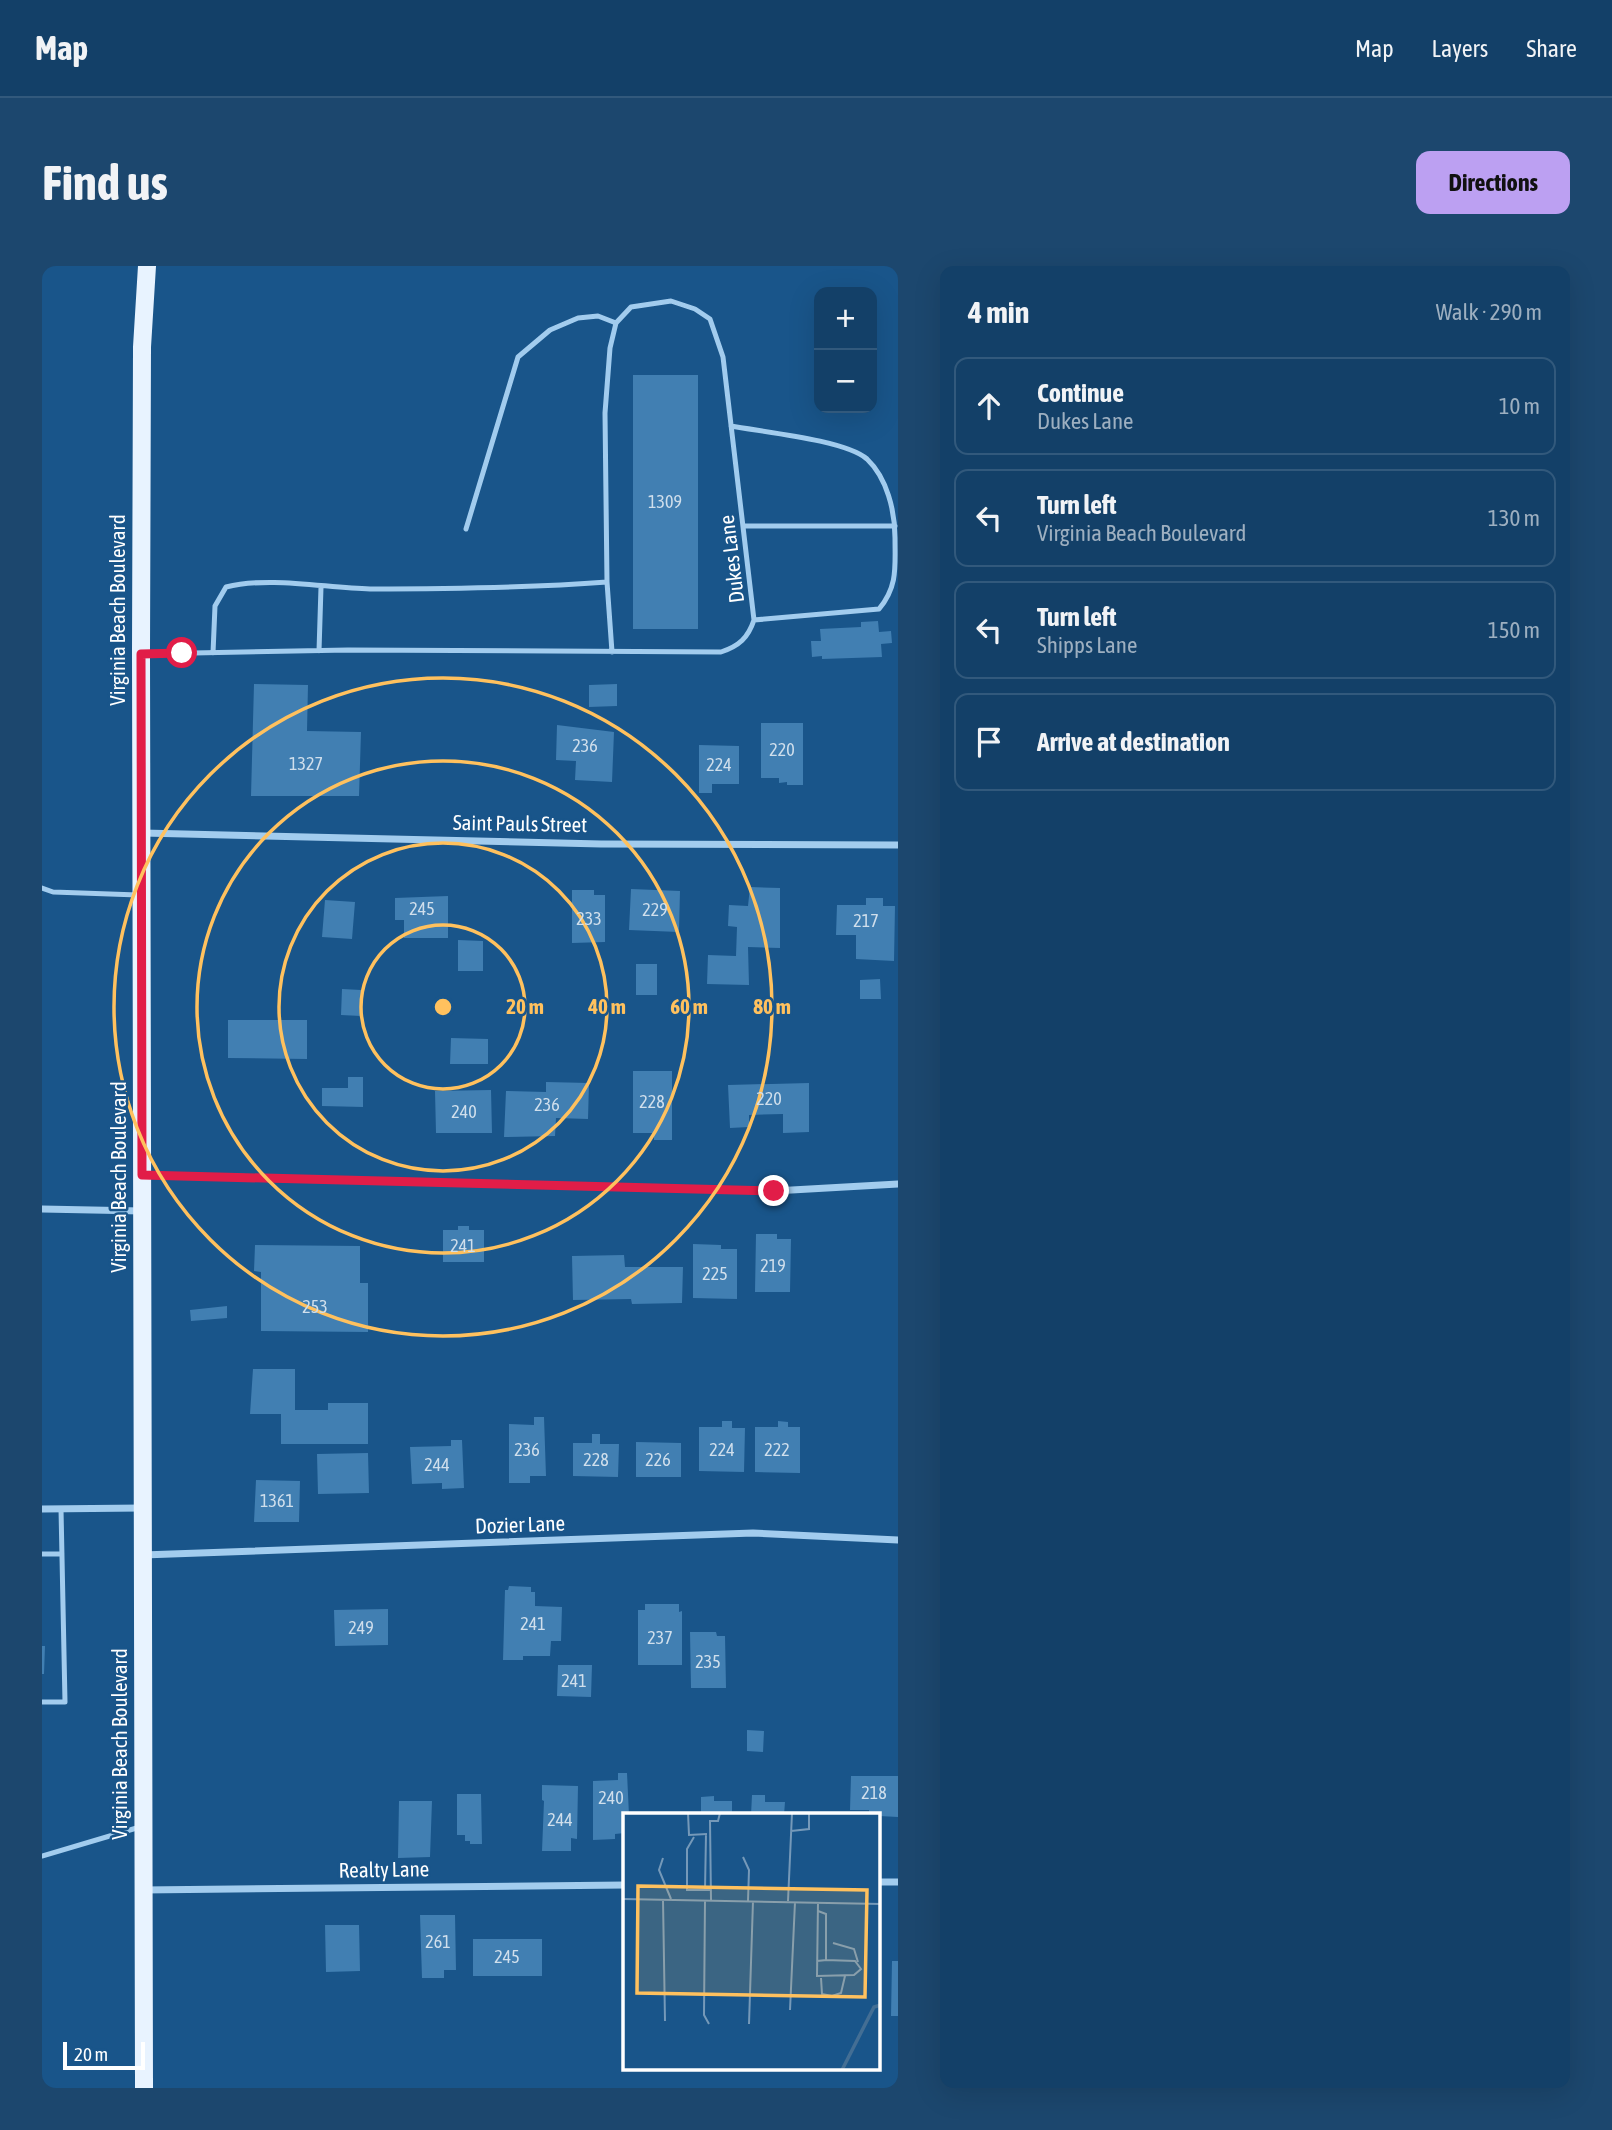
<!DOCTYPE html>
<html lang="en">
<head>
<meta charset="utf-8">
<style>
  :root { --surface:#134068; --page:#1c476e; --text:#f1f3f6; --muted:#9dafc0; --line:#32597c; --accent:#bca0f2 }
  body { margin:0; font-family:"Asap Condensed",sans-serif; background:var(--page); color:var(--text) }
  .controls { position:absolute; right:21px; top:21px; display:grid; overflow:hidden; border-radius:14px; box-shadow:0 7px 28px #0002 }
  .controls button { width:63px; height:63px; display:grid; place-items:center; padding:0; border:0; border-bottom:2px solid var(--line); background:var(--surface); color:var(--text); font:35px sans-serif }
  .scale { position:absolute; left:21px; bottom:18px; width:82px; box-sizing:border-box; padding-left:7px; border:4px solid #fff; border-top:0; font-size:19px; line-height:24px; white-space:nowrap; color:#fff; -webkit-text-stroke:5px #19558a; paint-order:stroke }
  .stop { position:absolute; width:21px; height:21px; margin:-16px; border:5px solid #e11d48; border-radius:50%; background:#fff }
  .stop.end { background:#e11d48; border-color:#fff; box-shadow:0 2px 7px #0008 }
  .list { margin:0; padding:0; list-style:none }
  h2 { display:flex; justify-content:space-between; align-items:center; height:91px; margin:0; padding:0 28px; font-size:30px }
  h2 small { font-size:23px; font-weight:400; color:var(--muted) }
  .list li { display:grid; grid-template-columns:46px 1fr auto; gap:21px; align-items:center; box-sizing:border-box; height:98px; margin:0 14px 14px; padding:0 14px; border:2px solid var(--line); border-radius:14px }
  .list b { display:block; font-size:26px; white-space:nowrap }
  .list p { margin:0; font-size:23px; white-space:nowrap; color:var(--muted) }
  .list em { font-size:23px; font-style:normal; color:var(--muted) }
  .icon { flex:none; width:38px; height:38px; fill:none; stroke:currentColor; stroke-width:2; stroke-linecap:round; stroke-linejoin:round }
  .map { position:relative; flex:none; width:856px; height:1822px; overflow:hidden; border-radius:14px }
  header { display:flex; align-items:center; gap:42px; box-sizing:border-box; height:98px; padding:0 35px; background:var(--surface); border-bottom:2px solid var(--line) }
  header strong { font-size:33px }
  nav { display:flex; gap:38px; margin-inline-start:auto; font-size:24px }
  .intro { display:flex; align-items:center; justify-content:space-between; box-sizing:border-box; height:168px; padding:0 42px }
  h1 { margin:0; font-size:49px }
  .button { padding:18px 32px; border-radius:14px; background:var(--accent); color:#111; font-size:24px; font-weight:700 }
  main { display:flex; gap:42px; padding:0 42px }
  aside { flex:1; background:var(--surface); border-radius:14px; box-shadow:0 7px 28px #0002 }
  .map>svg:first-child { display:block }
  .building { fill:#417fb2 }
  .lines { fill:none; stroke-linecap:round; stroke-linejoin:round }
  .service { stroke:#a2ccee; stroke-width:5 }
  .minor { stroke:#a2ccee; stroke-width:7 }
  .primary { stroke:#e8f3ff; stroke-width:18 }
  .route { stroke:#e11d48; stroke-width:9 }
  .ring { fill:none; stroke:#ffc15e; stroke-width:3.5 }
  .labels { text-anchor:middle; stroke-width:5; stroke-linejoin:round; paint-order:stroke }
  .number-label { font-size:18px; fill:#d0dfec }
  .street-label { font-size:21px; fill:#fff; stroke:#19558a }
  .inset-river { fill:none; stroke:#436e94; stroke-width:3.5 }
  .inset-road { fill:none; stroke:#7599b9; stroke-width:2 }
  .view { fill:#ffc15e; fill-opacity:0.15; stroke:#ffc15e; stroke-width:3.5 }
  .inset-edge { fill:none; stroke:#fff; stroke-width:3.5 }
  .centre { fill:#ffc15e; stroke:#19558a; stroke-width:3.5 }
  .ring-label { font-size:21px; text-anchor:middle; font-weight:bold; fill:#ffc15e; stroke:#19558a; stroke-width:5; stroke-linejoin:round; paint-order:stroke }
</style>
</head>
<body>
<header>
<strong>Map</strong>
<nav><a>Map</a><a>Layers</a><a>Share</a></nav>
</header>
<div class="intro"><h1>Find us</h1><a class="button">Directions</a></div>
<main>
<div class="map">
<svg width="856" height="1822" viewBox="0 0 856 1822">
  <rect width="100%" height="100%" fill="#19558a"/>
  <path class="building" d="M591,109H656V363H591Z
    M836,355L837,366L849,365L850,377L839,378L840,391L780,393V390L770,391L769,375H779L778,363L819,361V356Z
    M212,418L266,419L265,465L319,466L317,530H209Z
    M575,418V440L547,441V419Z
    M719,457H761V519H745V516L737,517V512H719Z
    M515,459L572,466L570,516L533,514L534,495L514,494Z
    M657,479L697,480V518H670V527H657Z
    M708,621L738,622V682L706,681L707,719L665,718L666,689L694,690L695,661L686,660L687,639L706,640Z
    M589,623L638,625L637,666L587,664Z
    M530,624H552V629H563V676L530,677Z
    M406,630V672H362V654H353V632Z
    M824,632H841V640H853L852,695L814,693V669H794L795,639H824Z
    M283,634L313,636L310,673L280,671Z
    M416,674L441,675V705H416Z
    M594,698H615V729H594Z
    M838,713L839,733H818V714Z
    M300,723L319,724V750L299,749Z
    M186,754H265V793L186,792Z
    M409,772L446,773V798H408Z
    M591,805H630V874H612V867H591Z
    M306,811H321V841L280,840V822H306Z
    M504,816L547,817L546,853L514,852L513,870L462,871L464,825L504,826Z
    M767,817V866L741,867V848L707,849V861L688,862L686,819Z
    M449,824L450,867H394L393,825Z
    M416,960H427V964H442V996H401V964H416Z
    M714,968H735V973H749L748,1026H713Z
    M651,978L679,979V983H695V1033L651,1032Z
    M213,979L318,980V1017H326V1066L219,1065V1006L212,1005Z
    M582,989L583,1001H641L640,1037L590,1038L589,1033L531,1034L530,990Z
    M185,1040V1052L149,1055L148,1044Z
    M211,1103H253V1144H286V1137H326V1178H239V1148H208Z
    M492,1151H502L504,1210H488V1217H467V1158L492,1159Z
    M680,1155H690V1162H703L702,1206L657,1205V1161H680Z
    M736,1155L746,1156V1161H758V1207L713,1206V1161H736Z
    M550,1168H558V1178H577L576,1211L531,1210V1177H550Z
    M409,1174H420L422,1222L400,1223V1217L370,1218L368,1181L409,1180Z
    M594,1176L639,1177V1211H594Z
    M326,1187L327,1227L276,1228L275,1188Z
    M214,1214L258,1215L257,1256H212Z
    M467,1320L489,1321V1326H493V1340L520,1341L519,1375H509L508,1390H481V1394H461L463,1324H466Z
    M603,1338H637V1346L640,1345V1399H596V1344H603Z
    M346,1343V1379L293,1380L292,1344Z
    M648,1366H674L675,1370H683L684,1422H649Z
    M0,1380H3L2,1408H0Z
    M516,1399H550L549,1431L515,1430Z
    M705,1464L722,1465L721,1486L705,1485Z
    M576,1507H585L587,1549H583V1567L573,1568V1573L551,1574V1515L576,1514Z
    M809,1510H856V1551L837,1550L827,1549V1544H808Z
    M500,1519L536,1520L535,1573L529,1572V1585H500L502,1535L500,1534Z
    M415,1528H439L440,1578H428V1575H423V1569H415Z
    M710,1529H723V1536H743L742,1549H709Z
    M672,1530V1535H690V1549H659V1531Z
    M357,1535H390L388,1591L356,1592Z
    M378,1649H413L414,1704H402V1712H380Z
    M283,1659H317L318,1705L284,1706Z
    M431,1673H500V1710H431Z
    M850,1695H856V1750H849Z"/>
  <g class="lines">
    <path class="service" d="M689,160C721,166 803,174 825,193C845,212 853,245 853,272C853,301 856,320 837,343L712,354
      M702,260H853
      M424,263L476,91L508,64L536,52L556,50L574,57
      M277,385L279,321
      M171,387L173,340L184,321C228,310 283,322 328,323C407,323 487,322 565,316L570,386
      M101,388L306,384L679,386C697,380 706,372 712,354L681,91L668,53L653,43L629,35L589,41L574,57L568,82L563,147L565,316
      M0,622L11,626L96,629
      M0,1288H20
      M0,1436H23L19,1243
      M0,1590L98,1561"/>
    <path class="minor" d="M101,567L559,578L856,579
      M101,909L732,925L856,918
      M0,943L100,945
      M0,1243L100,1242
      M101,1289L711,1267L856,1274
      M837,1616H856
      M101,1624L583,1619"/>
    <path class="primary" d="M102,1822L99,388L100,81L105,0"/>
  </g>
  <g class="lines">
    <path class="route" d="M140,387L99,388L100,909L732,925"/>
  </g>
  <g class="ring">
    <circle cx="401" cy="741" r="82"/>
    <circle cx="401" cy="741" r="164"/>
    <circle cx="401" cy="741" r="246"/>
    <circle cx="401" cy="741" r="329"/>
  </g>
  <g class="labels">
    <g class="number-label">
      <text x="623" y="242">1309</text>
      <text x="543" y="486">236</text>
      <text x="740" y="490">220</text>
      <text x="264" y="504">1327</text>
      <text x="677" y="505">224</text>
      <text x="380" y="649">245</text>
      <text x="613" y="650">229</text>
      <text x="547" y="659">233</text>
      <text x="824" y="661">217</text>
      <text x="727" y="839">220</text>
      <text x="610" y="842">228</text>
      <text x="505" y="845">236</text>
      <text x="422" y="852">240</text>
      <text x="421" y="986">241</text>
      <text x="731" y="1006">219</text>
      <text x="673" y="1014">225</text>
      <text x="273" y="1047">253</text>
      <text x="485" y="1190">236</text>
      <text x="680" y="1190">224</text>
      <text x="735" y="1190">222</text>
      <text x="554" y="1200">228</text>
      <text x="616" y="1200">226</text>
      <text x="395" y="1205">244</text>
      <text x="235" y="1241">1361</text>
      <text x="491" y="1364">241</text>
      <text x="319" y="1368">249</text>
      <text x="618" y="1378">237</text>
      <text x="666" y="1402">235</text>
      <text x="532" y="1421">241</text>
      <text x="832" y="1533">218</text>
      <text x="569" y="1538">240</text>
      <text x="518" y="1560">244</text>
      <text x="396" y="1682">261</text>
      <text x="465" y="1697">245</text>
    </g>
    <g class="street-label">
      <text transform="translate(690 293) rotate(-97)" y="7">Dukes Lane</text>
      <text transform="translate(76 344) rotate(-90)" y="7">Virginia Beach Boulevard</text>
      <text transform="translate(478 558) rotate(1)" y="7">Saint Pauls Street</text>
      <text transform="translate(77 911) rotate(-90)" y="7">Virginia Beach Boulevard</text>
      <text transform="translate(478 1259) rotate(-2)" y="7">Dozier Lane</text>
      <text transform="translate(78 1478) rotate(-90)" y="7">Virginia Beach Boulevard</text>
      <text transform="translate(342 1604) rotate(-1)" y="7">Realty Lane</text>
    </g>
  </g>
  <g transform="translate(581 1547)">
    <rect width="257" height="257" fill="#19558a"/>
    <path class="inset-river" d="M219,257L251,194L258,192"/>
    <path class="inset-road" d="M65,0L66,22L84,21M168,18L186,16V0M71,24L64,36V77H88M120,44L126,57L125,88M40,45L36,57L48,86M82,77L83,21M0,86L258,91M40,87L42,208M82,87L81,202L86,211M88,87L87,8H95L97,0M165,88L169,0M195,89L194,163L231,162L238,156L232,148L203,147M210,130L231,136L235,149M194,148L203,147V101L195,98M198,165L199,181L209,183L218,180L222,163M167,197L172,89M126,211L130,88"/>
    <path class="view" d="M15,73L244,77L242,184L14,180Z"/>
    <rect width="257" height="257" class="inset-edge"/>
  </g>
  <circle cx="401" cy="741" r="10" class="centre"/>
  <g class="ring-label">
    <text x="483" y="748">20 m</text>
    <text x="565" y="748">40 m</text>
    <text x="647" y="748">60 m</text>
    <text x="730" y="748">80 m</text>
  </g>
</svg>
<div class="controls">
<button>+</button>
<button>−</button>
</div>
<div class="scale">20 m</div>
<div class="stop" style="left:140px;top:387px"></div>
<div class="stop end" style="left:732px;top:925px"></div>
</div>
<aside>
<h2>4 min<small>Walk · 290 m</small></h2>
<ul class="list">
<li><svg class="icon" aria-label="ahead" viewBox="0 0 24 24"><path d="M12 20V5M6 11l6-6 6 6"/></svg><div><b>Continue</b><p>Dukes Lane</p></div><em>10 m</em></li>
<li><svg class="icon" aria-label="left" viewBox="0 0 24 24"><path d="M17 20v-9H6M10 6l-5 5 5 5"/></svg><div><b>Turn left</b><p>Virginia Beach Boulevard</p></div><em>130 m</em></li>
<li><svg class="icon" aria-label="left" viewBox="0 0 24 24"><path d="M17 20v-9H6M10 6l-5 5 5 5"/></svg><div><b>Turn left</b><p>Shipps Lane</p></div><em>150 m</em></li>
<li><svg class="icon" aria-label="arrive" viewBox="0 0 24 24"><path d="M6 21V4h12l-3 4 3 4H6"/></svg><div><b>Arrive at destination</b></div></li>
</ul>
</aside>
</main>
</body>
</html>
